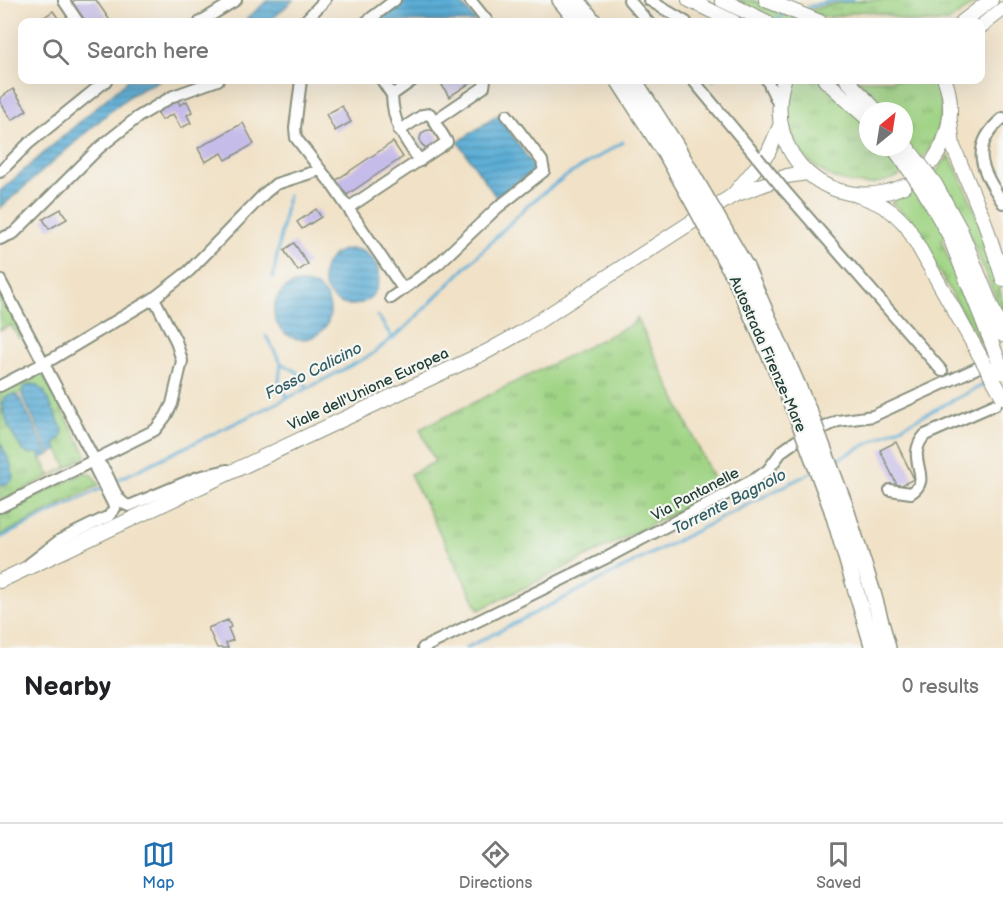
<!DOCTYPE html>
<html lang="en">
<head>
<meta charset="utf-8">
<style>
  :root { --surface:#fff; --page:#f2f2f2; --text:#202124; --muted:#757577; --line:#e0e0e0; --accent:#1f6fb2 }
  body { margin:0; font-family:"Balsamiq Sans",sans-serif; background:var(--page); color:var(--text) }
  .compass { position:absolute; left:859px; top:102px; width:54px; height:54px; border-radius:50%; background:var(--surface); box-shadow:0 6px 24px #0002; rotate:30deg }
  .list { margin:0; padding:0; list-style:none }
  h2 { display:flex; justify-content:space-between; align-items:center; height:78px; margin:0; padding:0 24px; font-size:26px }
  h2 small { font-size:20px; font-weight:400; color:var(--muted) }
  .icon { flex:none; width:33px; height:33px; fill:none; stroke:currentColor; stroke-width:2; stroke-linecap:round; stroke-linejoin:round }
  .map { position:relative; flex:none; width:1003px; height:648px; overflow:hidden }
  .search { position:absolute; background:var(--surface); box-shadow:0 6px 24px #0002; left:18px; right:18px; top:18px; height:66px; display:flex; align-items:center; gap:15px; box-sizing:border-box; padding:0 21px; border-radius:12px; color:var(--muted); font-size:22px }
  .sheet { height:174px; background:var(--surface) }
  nav { display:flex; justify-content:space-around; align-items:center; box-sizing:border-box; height:84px; border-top:2px solid var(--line); background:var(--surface); font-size:16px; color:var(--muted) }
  nav a { display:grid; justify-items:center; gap:3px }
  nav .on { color:var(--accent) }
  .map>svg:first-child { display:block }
  .grass { fill:url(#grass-tufts); stroke:#60885c; stroke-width:1.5; fill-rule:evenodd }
  .water { fill:url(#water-rules); stroke:#3d7585; stroke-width:1.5 }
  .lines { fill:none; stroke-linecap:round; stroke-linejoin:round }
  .stream { stroke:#5badd6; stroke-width:3 }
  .building { fill:#c6bce9 }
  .minor-casing { stroke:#88907e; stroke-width:14 }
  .major-casing { stroke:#88907e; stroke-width:16 }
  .highway-casing { stroke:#88907e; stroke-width:18 }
  .minor { stroke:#fff; stroke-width:10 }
  .major { stroke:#fff; stroke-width:14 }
  .highway { stroke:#fff; stroke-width:15 }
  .minor-bridge-casing { stroke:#88907e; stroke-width:14; stroke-linecap:butt }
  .major-bridge-casing { stroke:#88907e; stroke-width:16; stroke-linecap:butt }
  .highway-bridge-casing { stroke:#88907e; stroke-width:18; stroke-linecap:butt }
  .minor-bridge { stroke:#fff; stroke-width:10 }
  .major-bridge { stroke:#fff; stroke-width:14 }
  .highway-bridge { stroke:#fff; stroke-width:15 }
  .labels { text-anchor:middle; stroke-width:4.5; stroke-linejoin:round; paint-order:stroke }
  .street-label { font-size:15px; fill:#1f3d34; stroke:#f6f6f2 }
  .water-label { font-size:16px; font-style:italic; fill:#315f65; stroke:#f6f6f2 }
</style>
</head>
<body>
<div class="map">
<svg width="1003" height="648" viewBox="0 0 1003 648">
  <defs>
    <pattern id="grass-tufts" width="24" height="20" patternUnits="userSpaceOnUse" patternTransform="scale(1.5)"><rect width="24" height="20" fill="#a0d485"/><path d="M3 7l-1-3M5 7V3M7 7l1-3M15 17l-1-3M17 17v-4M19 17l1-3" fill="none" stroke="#82ad6e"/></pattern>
    <pattern id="water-rules" width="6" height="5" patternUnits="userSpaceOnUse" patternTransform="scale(1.5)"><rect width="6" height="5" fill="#5badd6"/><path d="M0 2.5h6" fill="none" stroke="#4b8eae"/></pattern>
  </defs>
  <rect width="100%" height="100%" fill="#f6f6f2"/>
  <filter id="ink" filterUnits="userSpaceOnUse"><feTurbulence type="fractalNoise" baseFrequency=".0167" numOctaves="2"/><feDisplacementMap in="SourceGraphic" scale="12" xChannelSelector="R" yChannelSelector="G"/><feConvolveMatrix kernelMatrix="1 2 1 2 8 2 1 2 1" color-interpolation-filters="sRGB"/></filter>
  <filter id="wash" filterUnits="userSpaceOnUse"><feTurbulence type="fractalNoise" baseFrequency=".008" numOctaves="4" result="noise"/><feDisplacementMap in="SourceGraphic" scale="24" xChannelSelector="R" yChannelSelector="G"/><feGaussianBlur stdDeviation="1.35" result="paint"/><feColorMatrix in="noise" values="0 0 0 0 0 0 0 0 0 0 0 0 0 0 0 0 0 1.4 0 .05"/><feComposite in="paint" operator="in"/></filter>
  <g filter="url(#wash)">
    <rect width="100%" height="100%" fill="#f1e2c7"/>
    <path class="grass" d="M737,0H752L806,22H745L752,7Z
      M866,0H979L948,22H910L885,14L862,11L827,18L807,11L832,4Z
      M792,80H936C944,100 943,122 933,142C929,152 921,160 913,167C871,201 806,182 790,129C785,113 788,96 792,80ZM868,111H904V147H868Z
      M949,155C970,194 1003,273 1003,316L966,226L941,240L982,341L980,342L907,217L891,202L918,188L934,175Z
      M0,291L23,335L19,338L11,325L0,330Z
      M637,318L719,491L479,610L410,474L435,462L420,429L631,325Z
      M38,371L43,374L86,454L85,458L0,502V485H2L12,474V467L0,442V391ZM31,384L44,391L62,437L55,444L67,468L50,476L38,452L22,450L2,412L5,397L17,395Z
      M86,472L93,475L99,485L0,536V513Z"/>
    <path class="water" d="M268,0H293L269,22H243Z
      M404,0H458L476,21L473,22H377Z
      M128,80H160L131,95L113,109L0,208V191Z
      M498,115L536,170L496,197L458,142Z
      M323 277a28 28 0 1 1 56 0a28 28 0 1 1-56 0Z
      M274 311a28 28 0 1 1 56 0a28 28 0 1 1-56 0Z
      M31,384L39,385L38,387L44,391L63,430L62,437L55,444L58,450L51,454L22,396L23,388Z
      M13,394L19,397L49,455L41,458L38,453L28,454C18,449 2,416 3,405H1L5,397Z
      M0,442L12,467V474L14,475C12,482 7,485 0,485Z"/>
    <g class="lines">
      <path class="stream" d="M808,7L831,1L852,0
        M775,22L783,14
        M713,80H714
        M273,278L288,195
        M378,316L393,339
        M266,336L281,363L297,372L308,388
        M281,363L279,382L288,398
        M834,461L991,381
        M113,482L308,388L371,355L405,328L528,205L563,178L623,142
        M0,538L102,488
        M466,648L812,472"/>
    </g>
    <g id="blocks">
      <path class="building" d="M75,0H96L111,22H86L72,2Z
        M53,11L61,22H46L43,18Z
        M439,80H470L472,82L449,97Z
        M13,89L27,110L12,120L0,102V98Z
        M177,99L180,105L187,101L192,112L187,115L191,123L181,128L173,114L162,120L156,110Z
        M342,106L351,122L335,131L326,114Z
        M243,123L254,144L226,160L222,153L205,162L198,148Z
        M420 139a9 9 0 1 1 18 0a9 9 0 1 1-18 0Z
        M393,142L403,157L345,196L335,181Z
        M61,209L67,219L49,229L43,219Z
        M316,209L321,217L302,229L297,222Z
        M294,243L308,264L298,271L284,250Z
        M896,442L914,479L898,487L880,450Z
        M228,620L231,627L228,628L233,640L226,643L228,648H217L208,628Z"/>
    </g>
  </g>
  <g filter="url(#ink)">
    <use href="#blocks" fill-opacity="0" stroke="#88907e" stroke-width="1.5"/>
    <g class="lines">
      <g class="minor-casing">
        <path id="minor" d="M470,0L487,21L485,22
          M629,0L648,22
          M649,0L686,22
          M64,1L78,22
          M200,22L236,0
          M304,22L325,0
          M366,22L395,0
          M301,80L295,128L296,138L333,186L403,289
          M382,80L392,95L413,80
          M693,80L757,157
          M767,80L779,105
          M392,95C393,125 404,138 420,161
          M1003,118C967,148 983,171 1003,203
          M434,121L484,87L485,80
          M0,172L29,143L107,80
          M784,190L942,371
          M348,208L447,142L430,114L423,115L399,131
          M0,239L14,233L99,148L138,117L173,96L218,80
          M0,280L95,461V468L115,508L109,516L60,540L29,564
          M391,298L438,264L497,208L544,171L542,161L507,115
          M0,386L54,358L154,298L189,271L265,193L276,184L320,170
          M95,461C112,470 111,500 129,506L198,477L227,470
          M890,490L911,493C935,478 903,459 925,435L996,404
          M0,507L155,430L166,416L172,404L182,361L176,341L154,298
          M423,648L608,557L755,479L768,470L782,451L796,441L838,421L873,416L977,368"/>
      </g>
      <g class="major-casing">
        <path id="major" d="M689,0L734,22
          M722,0L767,22
          M766,0L820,22
          M962,22L991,0
          M980,27L1003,9
          M784,80C761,155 831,218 904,186
          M825,80L868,119
          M847,80L877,111
          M950,121L953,146L985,223L1003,279
          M933,161C950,137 955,108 945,80
          M734,194L768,153L780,126
          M857,195C878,202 893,209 908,228L980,356
          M960,229L1003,335
          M949,235L994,349
          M0,581L488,351L522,332L732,196L787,176L807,173"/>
      </g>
      <g class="highway-casing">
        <path id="highway" d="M560,0L578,22
          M577,0L594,22
          M618,80L670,161L694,204
          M634,80L675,144L705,196
          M721,224L746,267L811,416
          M709,232L735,278L798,419
          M844,503L873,593L888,648
          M832,510L873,648"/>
      </g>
      <use href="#minor" class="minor"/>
      <use href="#major" class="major"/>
      <use href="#highway" class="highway"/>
      <g class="minor-bridge-casing">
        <path id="minor-bridge" d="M757,157L784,190"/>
      </g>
      <g class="major-bridge-casing">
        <path id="major-bridge" d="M904,143L935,184L960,229
          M893,147L923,189L949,235
          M994,349L1003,372
          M980,356L1003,397"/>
      </g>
      <g class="highway-bridge-casing">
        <path id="highway-bridge" d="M705,196L721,224
          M694,204L709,232
          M811,416L844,503
          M798,419L832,510"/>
      </g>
      <use href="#minor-bridge" class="minor-bridge"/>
      <use href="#major-bridge" class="major-bridge"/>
      <use href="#highway-bridge" class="highway-bridge"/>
    </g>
  </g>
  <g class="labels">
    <g class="street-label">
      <text transform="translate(768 354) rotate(66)" y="5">Autostrada Firenze-Mare</text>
      <text transform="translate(368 389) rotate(-25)" y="5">Viale dell'Unione Europea</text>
      <text transform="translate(695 494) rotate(-28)" y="5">Via Pantanelle</text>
    </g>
    <g class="water-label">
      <text transform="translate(313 370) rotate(-27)" y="6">Fosso Calicino</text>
      <text transform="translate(729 501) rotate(-27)" y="6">Torrente Bagnolo</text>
    </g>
  </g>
</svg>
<svg class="compass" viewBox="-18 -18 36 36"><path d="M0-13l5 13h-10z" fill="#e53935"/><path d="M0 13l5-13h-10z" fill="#757577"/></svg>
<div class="search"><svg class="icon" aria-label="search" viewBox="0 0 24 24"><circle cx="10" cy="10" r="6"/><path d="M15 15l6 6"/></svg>Search here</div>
</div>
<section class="sheet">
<h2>Nearby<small>0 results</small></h2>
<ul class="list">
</ul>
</section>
<nav>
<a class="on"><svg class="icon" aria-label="map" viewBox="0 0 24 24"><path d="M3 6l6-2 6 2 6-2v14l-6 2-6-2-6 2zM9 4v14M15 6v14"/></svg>Map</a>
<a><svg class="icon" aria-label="directions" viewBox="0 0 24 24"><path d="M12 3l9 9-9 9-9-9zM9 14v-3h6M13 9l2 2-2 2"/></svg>Directions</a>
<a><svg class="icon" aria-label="saved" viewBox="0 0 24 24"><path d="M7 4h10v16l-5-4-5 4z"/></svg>Saved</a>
</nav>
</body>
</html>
